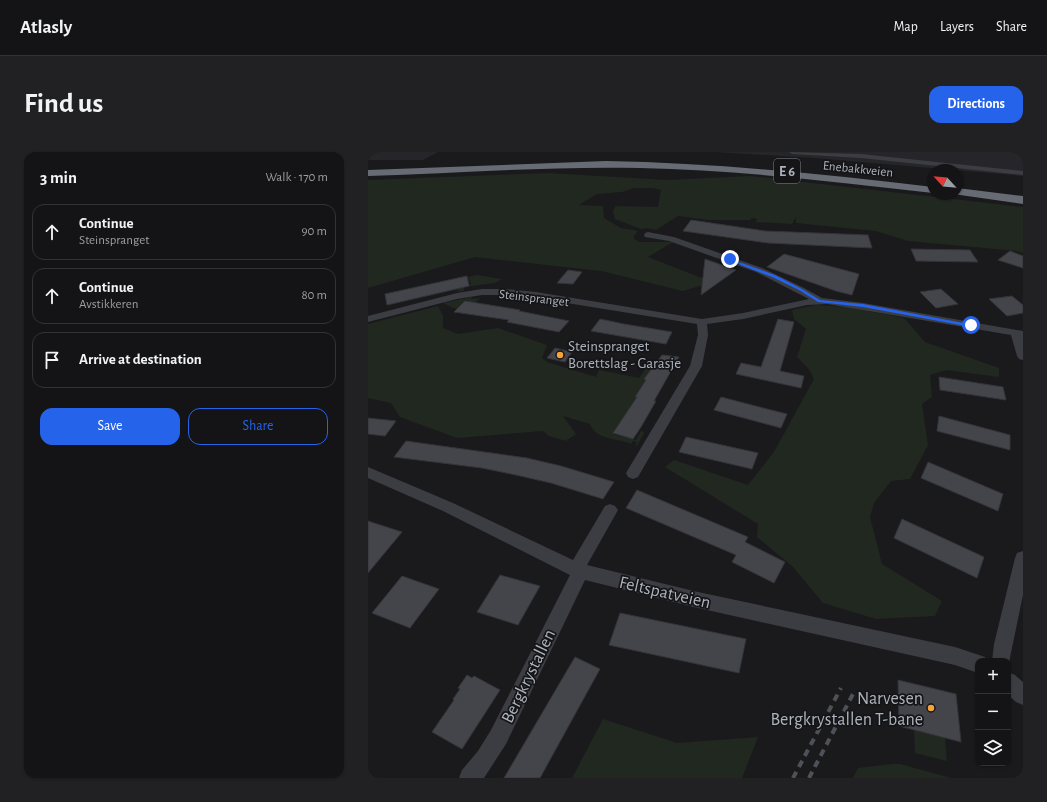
<!DOCTYPE html>
<html lang="en">
<head>
<meta charset="utf-8">
<style>
  :root { --surface:#141416; --page:#212123; --text:#f1f3f6; --muted:#9d9ea1; --line:#333335; --accent:#2563eb }
  body { margin:0; font-family:"Alegreya Sans",sans-serif; background:var(--page); color:var(--text) }
  .controls { position:absolute; right:12px; bottom:12px; display:grid; overflow:hidden; border-radius:8px; box-shadow:0 1px 3px #0004 }
  .controls button { width:36px; height:36px; display:grid; place-items:center; padding:0; border:0; border-bottom:1px solid var(--line); background:var(--surface); color:var(--text); font:20px sans-serif }
  .compass { position:absolute; left:559px; top:12px; width:36px; height:36px; border-radius:50%; background:var(--surface); box-shadow:0 1px 3px #0004; rotate:296deg }
  .stop { position:absolute; width:12px; height:12px; margin:-9px; border:3px solid #2563eb; border-radius:50%; background:#fff }
  .stop.end { background:#2563eb; border-color:#fff; box-shadow:0 1px 4px #0008 }
  .list { margin:0; padding:0; list-style:none }
  h2 { display:flex; justify-content:space-between; align-items:center; height:52px; margin:0; padding:0 16px; font-size:17px }
  h2 small { font-size:13px; font-weight:400; color:var(--muted) }
  .list li { display:grid; grid-template-columns:26px 1fr auto; gap:12px; align-items:center; box-sizing:border-box; height:56px; margin:0 8px 8px; padding:0 8px; border:1px solid var(--line); border-radius:12px }
  .list b { display:block; font-size:15px; white-space:nowrap }
  .list p { margin:0; font-size:13px; white-space:nowrap; color:var(--muted) }
  .list em { font-size:13px; font-style:normal; color:var(--muted) }
  .actions { display:flex; gap:8px; padding:12px 16px }
  .actions a { flex:1; padding:9px 0; border:1px solid var(--accent); border-radius:12px; text-align:center; font-size:14px; color:var(--accent) }
  .actions .main { background:var(--accent); color:#fff }
  .icon { flex:none; width:22px; height:22px; fill:none; stroke:currentColor; stroke-width:2; stroke-linecap:round; stroke-linejoin:round }
  .map { position:relative; flex:none; width:655px; height:626px; overflow:hidden; border-radius:12px }
  header { display:flex; align-items:center; gap:24px; box-sizing:border-box; height:56px; padding:0 20px; background:var(--surface); border-bottom:1px solid var(--line) }
  header strong { font-size:19px }
  nav { display:flex; gap:22px; margin-inline-start:auto; font-size:14px }
  .intro { display:flex; align-items:center; justify-content:space-between; box-sizing:border-box; height:96px; padding:0 24px }
  h1 { margin:0; font-size:28px }
  .button { padding:10px 18px; border-radius:12px; background:var(--accent); color:#fff; font-size:14px; font-weight:700 }
  main { display:flex; gap:24px; padding:0 24px }
  aside { flex:1; background:var(--surface); border-radius:12px; box-shadow:0 1px 3px #0004 }
  .map>svg:first-child { display:block }
  .built { fill:#26262a }
  .green { fill:#202820 }
  .building { fill:#44454a; stroke:#343539 }
  .lines { fill:none; stroke-linecap:round; stroke-linejoin:round }
  .street { fill:#3b3d42; fill-rule:evenodd }
  .highway { fill:#676b73; fill-rule:evenodd }
  .rail { stroke:#4e5157; stroke-width:4; stroke-dasharray:7 5.5; stroke-linecap:butt }
  .route { fill:#2563eb }
  .poi-dot { fill:#f6a338; stroke:#151518; stroke-width:1.5 }
  .labels { text-anchor:middle; stroke-width:3.5; stroke-linejoin:round; paint-order:stroke }
  .far-street-label { font-size:13px; fill:#adb3bc; stroke:#151518 }
  .shield { fill:#151518; stroke:#7f848b; stroke-width:1 }
  .shield-label { font-size:14px; font-weight:bold; fill:#adb3bc }
  .poi-label { font-size:15px; fill:#adb3bc; stroke:#151518; text-anchor:start }
  .near-street-label { font-size:18px; fill:#adb3bc; stroke:#151518 }
  .near-poi-label { font-size:18px; fill:#adb3bc; stroke:#151518; text-anchor:end }
</style>
</head>
<body>
<header>
<strong>Atlasly</strong>
<nav><a>Map</a><a>Layers</a><a>Share</a></nav>
</header>
<div class="intro"><h1>Find us</h1><a class="button">Directions</a></div>
<main>
<aside>
<h2>3 min<small>Walk · 170 m</small></h2>
<ul class="list">
<li><svg class="icon" aria-label="ahead" viewBox="0 0 24 24"><path d="M12 20V5M6 11l6-6 6 6"/></svg><div><b>Continue</b><p>Steinspranget</p></div><em>90 m</em></li>
<li><svg class="icon" aria-label="ahead" viewBox="0 0 24 24"><path d="M12 20V5M6 11l6-6 6 6"/></svg><div><b>Continue</b><p>Avstikkeren</p></div><em>80 m</em></li>
<li><svg class="icon" aria-label="arrive" viewBox="0 0 24 24"><path d="M6 21V4h12l-3 4 3 4H6"/></svg><div><b>Arrive at destination</b></div></li>
</ul>
<div class="actions"><a class="main">Save</a><a>Share</a></div>
</aside>
<div class="map">
<svg width="655" height="626" viewBox="0 0 655 626">
  <rect width="100%" height="100%" fill="#1a1a1d"/>
  <path class="built" d="M0,0H70L55,8H0Z
    M348,0H655V24L446,6Z"/>
  <path class="green" d="M180,21L299,28L382,24L655,55V101L649,99L540,89L508,79L428,71V65L424,72L388,70L389,67L383,66V68H341L310,64L288,78L279,76L273,77L247,67L245,60L247,54L290,55L293,38L285,36H266L254,40L229,42L211,53L235,54L236,66L253,76L270,79L266,84V87L272,90H305L280,105L344,130L315,139L233,119L107,105L0,136V28Z
    M109,123L134,127L127,131L96,135V139L90,140L92,138L89,139L88,137L103,132L100,125Z
    M104,145L103,147L112,146L98,158L85,156L75,151Z
    M448,153L480,155L536,166L557,190L631,216V225L578,218L562,223L564,245L554,252L560,293L542,327L523,329L506,351L502,365L514,412L574,449L567,464L508,467L455,451L424,414L389,385L390,372L297,315L306,308L380,333L406,300L446,227L440,216L429,205L438,177L426,167L424,158Z
    M70,154L75,164V176L90,182L130,176L179,193L174,206L179,210L228,225L231,218L271,226L282,210H290L276,227L278,228L267,244L269,245L245,282L268,288L273,279L276,280V281L269,294L267,293L269,290L265,289L263,292C250,286 227,288 222,272L195,264L208,282L198,289L181,284L175,279L89,286L32,265L23,251L0,246V172Z
    M235,567L309,591L390,585L374,626H204Z
    M546,578L577,586L579,609L547,601Z
    M524,612H532L583,626H485L490,616Z"/>
  <path class="building" d="M323,68L397,79L500,83L504,96L400,91L315,79Z
    M543,97L602,98L610,110L548,109Z
    M642,99L655,104V116L630,108Z
    M416,102L491,122L484,143L468,139L399,115Z
    M337,107L368,118L333,143Z
    M200,118L214,120L205,132L189,131Z
    M99,124L101,134L19,153L17,142Z
    M573,137L590,152L568,156L552,140Z
    M644,144L655,153V161L639,164L621,147Z
    M97,149L152,158L151,159L201,169L191,180L139,170L141,168L86,160Z
    M232,167L256,172L304,180L298,192L223,179Z
    M410,167L426,170L412,219L436,224L433,236L368,222L373,211L393,215Z
    M187,196L204,200L197,210L179,206Z
    M294,203L311,205L286,249H288L273,275L265,287L245,281L269,245H267L278,228L276,227Z
    M571,225L635,235L638,248L572,238Z
    M353,245L403,258L419,262L413,276L346,258Z
    M571,264L642,283V298L569,279Z
    M0,266L28,269L17,284L0,282Z
    M318,285L390,301L384,317L311,300Z
    M38,289L159,306L193,314L246,330L235,347L183,331L148,323L114,316L26,305Z
    M560,310L635,342L630,359L553,326Z
    M269,338L380,385L377,390L417,410L406,431L364,410L368,403L258,356Z
    M534,367L616,405L609,426L526,386Z
    M0,369L34,380L0,421Z
    M132,423L172,434L150,473L109,460Z
    M34,424L71,437L42,476L4,461Z
    M252,461L378,487L371,521L241,493Z
    M207,505L232,517L172,626H136Z
    M99,523L104,526L106,524L132,538L94,597L64,580L86,548L85,547L92,537L90,536Z
    M530,528L588,542L593,590L531,574Z"/>
  <g class="lines">
    <path class="street" d="M421,0L493,2L655,19V23L493,6L424,2Z
      M280,80L306,85L394,116L436,136L454,146L495,151L655,179V208L651,207L649,204L643,183L459,152L439,153L375,167L339,172L340,183L334,214L270,325L265,327L260,325L258,321L322,214L330,183L329,172L168,146L137,143H114L89,147L0,170V164L89,141L114,137H137L168,140L334,167L375,161L441,147L388,120L301,89L277,85L276,83L277,81Z
      M0,315L85,351L205,408L237,354L242,352L247,354L250,358L219,413L330,440L587,495L617,505L618,509H610V521L587,513L330,456L217,428L138,592L116,626H91L94,618L110,599L123,578L202,423L75,359L0,326Z
      M655,399V443L640,515V509H624L626,492L647,406L649,401Z
      M640,520L647,523L655,530V553L648,550L640,543Z"/>
    <path class="highway" d="M238,9C348,11 456,22 565,35V41C468,30 370,18 272,16C182,14 91,21 0,24V18Z
      M589,36L655,44V52L585,42H589Z"/>
    <path class="rail" d="M425,626L473,536
      M441,626L486,540"/>
  </g>
  <path class="route" d="M360,106L407,123L434,137L452,148L495,152L606,173L603,175L495,155L450,150L431,138L404,125L360,108Z"/>
  <g class="poi-dot">
    <circle cx="192" cy="203" r="4"/>
    <circle cx="563" cy="556" r="4"/>
  </g>
  <g class="labels">
    <g class="far-street-label">
      <text transform="translate(490 16) rotate(6)" y="5">Enebakkveien</text>
      <text transform="translate(166 145) rotate(7)" y="5">Steinspranget</text>
    </g>
    <rect class="shield" x="406" y="7" width="26" height="24" rx="3"/>
    <g class="shield-label">
      <text x="419" y="24">E 6</text>
    </g>
    <g class="poi-label">
      <text x="200" y="199">Steinspranget<tspan x="200" dy="17">Borettslag - Garasje</tspan></text>
    </g>
    <g class="near-street-label">
      <text transform="translate(297 440) rotate(13)" y="6">Feltspatveien</text>
      <text transform="translate(160 524) rotate(-64)" y="6">Bergkrystallen</text>
    </g>
    <g class="near-poi-label">
      <text x="555" y="552">Narvesen<tspan x="555" dy="21">Bergkrystallen T-bane</tspan></text>
    </g>
  </g>
</svg>
<div class="controls">
<button>+</button>
<button>−</button>
<button><svg class="icon" aria-label="layers" viewBox="0 0 24 24"><path d="M12 4l9 5-9 5-9-5zM3 14l9 5 9-5"/></svg></button>
</div>
<svg class="compass" viewBox="-18 -18 36 36"><path d="M0-13l5 13h-10z" fill="#e53935"/><path d="M0 13l5-13h-10z" fill="#9d9ea1"/></svg>
<div class="stop" style="left:603px;top:173px"></div>
<div class="stop end" style="left:362px;top:107px"></div>
</div>
</main>
</body>
</html>
